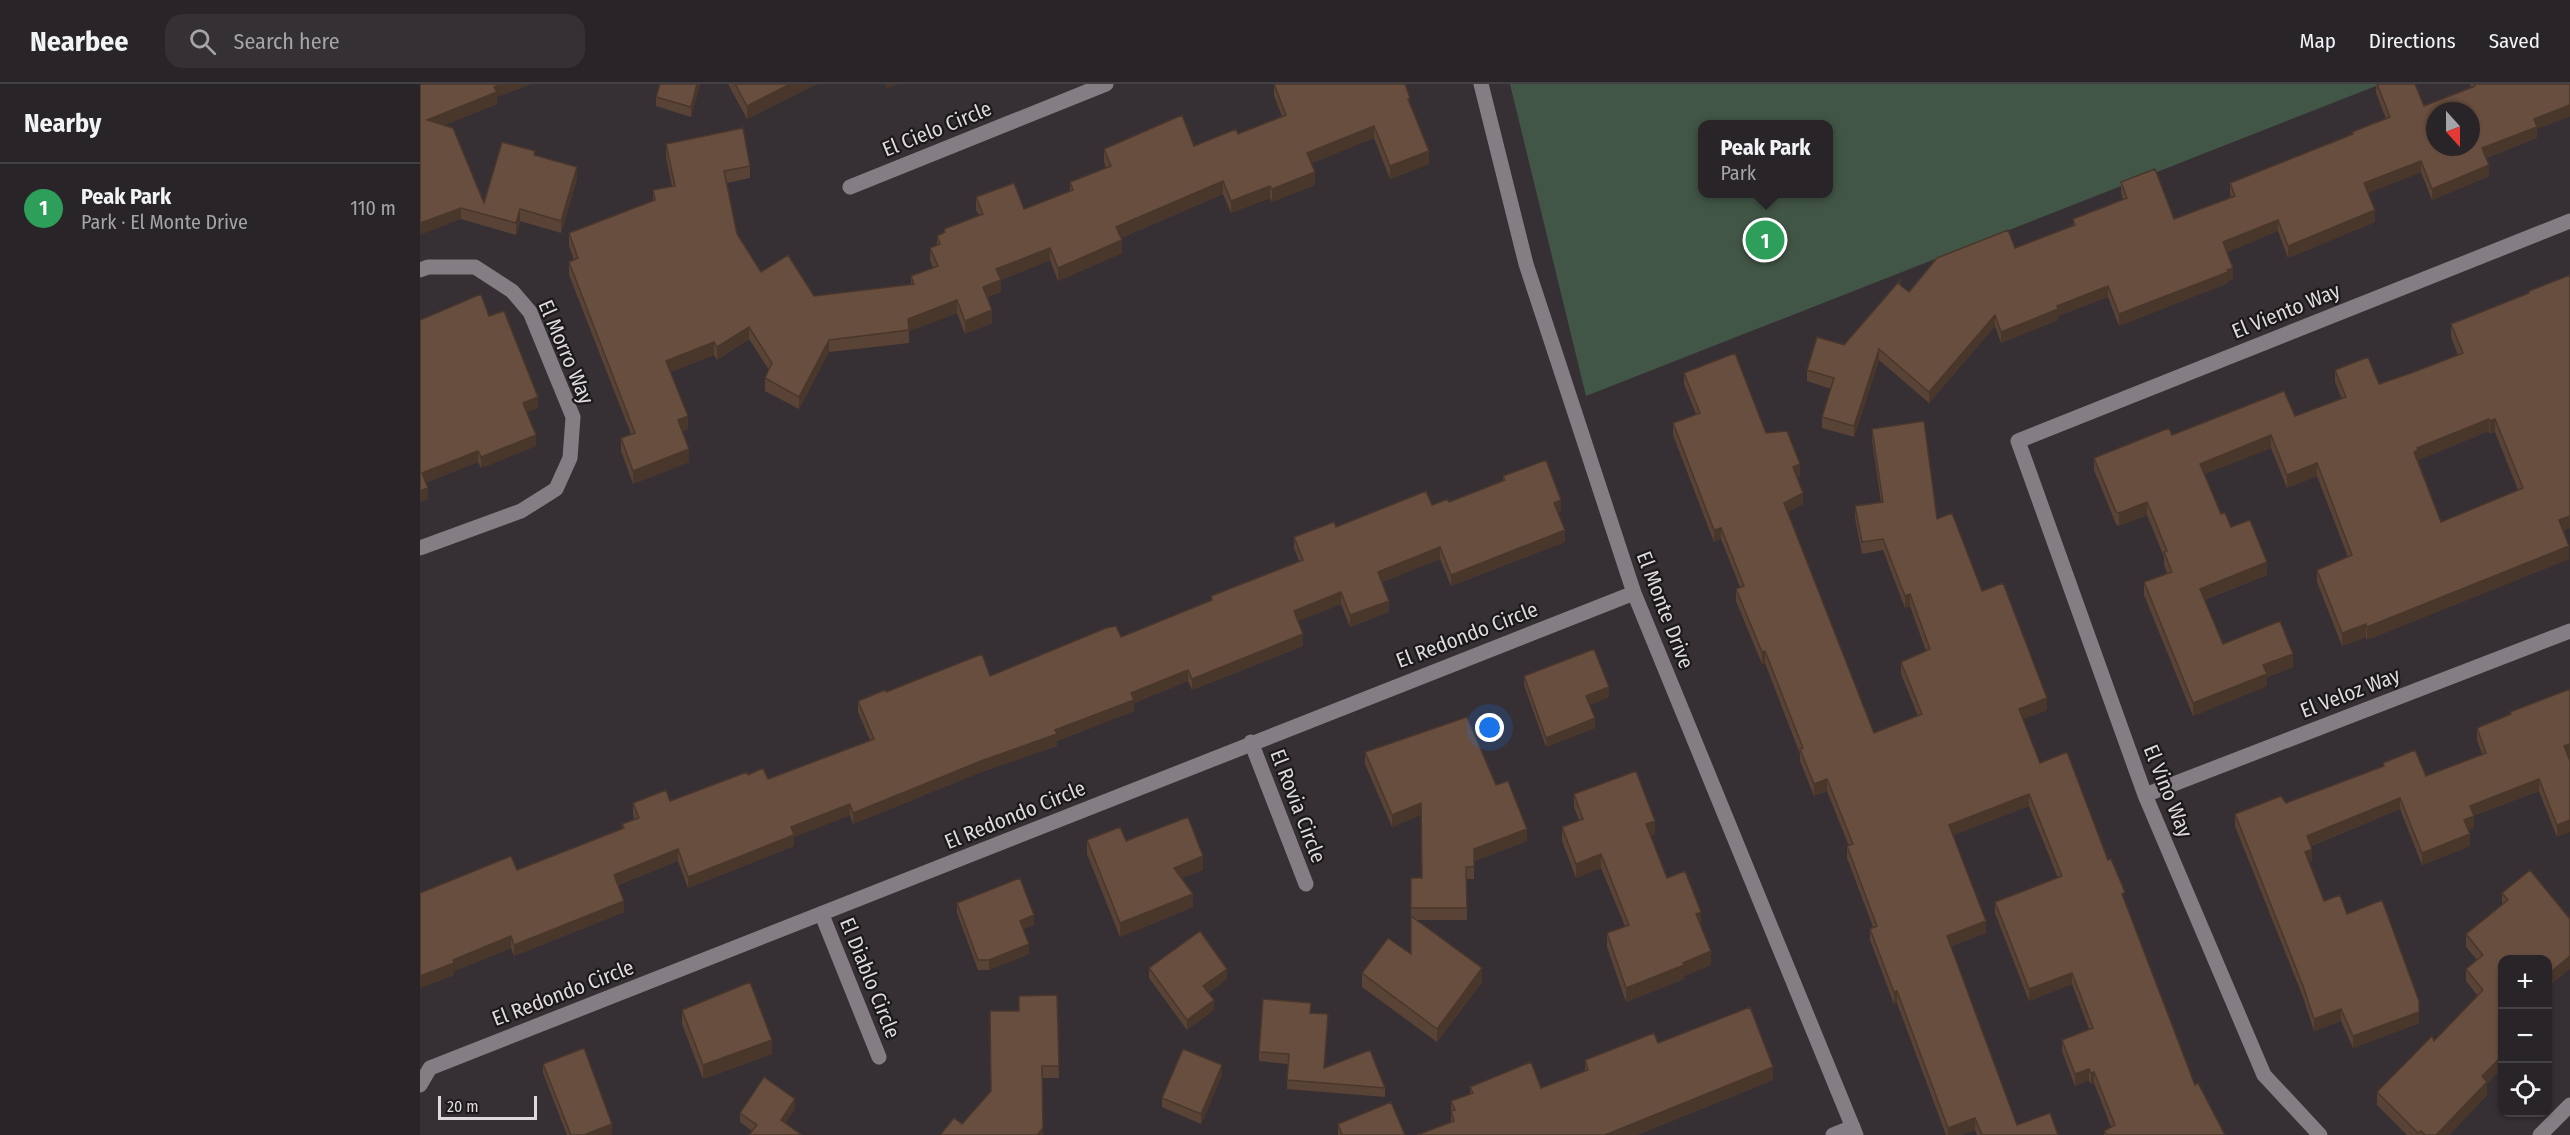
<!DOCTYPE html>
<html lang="en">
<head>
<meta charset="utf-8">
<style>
  :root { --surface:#282428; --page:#343034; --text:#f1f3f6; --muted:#a5a4a8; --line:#444145; --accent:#fd8ebf }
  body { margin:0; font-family:"Fira Sans Condensed",sans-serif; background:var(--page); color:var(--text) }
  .controls { position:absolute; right:18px; bottom:18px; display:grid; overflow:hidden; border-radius:12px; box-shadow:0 2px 4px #0004 }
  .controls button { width:54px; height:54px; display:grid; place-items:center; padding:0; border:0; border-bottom:2px solid var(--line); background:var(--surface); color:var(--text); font:30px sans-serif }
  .compass { position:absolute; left:2006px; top:18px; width:54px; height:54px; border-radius:50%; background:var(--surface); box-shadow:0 2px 4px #0004; rotate:159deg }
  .scale { position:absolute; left:18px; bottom:15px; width:99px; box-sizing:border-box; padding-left:6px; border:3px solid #dedadd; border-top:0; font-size:16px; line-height:21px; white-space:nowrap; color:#dedadd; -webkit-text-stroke:4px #1c191b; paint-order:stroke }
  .you { position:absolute; left:1070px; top:644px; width:21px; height:21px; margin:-15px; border:4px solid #fff; border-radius:50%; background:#1a73e8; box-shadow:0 0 0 9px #1a73e833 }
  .badge { display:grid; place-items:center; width:39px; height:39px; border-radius:50%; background:var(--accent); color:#fff; font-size:20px; font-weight:700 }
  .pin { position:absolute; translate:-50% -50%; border:3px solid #fff; box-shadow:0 2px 6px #0006 }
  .popup { position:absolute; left:1278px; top:36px; width:135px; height:78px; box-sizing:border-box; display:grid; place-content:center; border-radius:12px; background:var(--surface); filter:drop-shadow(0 2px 4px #0005); font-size:20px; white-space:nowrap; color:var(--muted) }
  .popup b { font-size:22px; color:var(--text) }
  .popup::after { content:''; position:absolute; left:50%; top:100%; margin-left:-12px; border:12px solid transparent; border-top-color:var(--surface) }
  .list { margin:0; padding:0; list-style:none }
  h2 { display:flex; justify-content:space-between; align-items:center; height:78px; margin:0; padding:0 24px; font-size:26px }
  h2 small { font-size:20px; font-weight:400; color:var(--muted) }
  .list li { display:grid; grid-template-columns:39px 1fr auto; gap:18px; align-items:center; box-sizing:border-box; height:90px; padding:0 24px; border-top:2px solid var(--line) }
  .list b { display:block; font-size:22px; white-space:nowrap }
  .list p { margin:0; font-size:20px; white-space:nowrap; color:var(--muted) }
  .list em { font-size:20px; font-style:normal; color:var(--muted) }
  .icon { flex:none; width:33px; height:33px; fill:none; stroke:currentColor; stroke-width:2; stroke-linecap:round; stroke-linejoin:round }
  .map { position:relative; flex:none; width:2150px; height:1051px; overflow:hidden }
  header { display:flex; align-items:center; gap:36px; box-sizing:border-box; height:84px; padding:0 30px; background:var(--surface); border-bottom:2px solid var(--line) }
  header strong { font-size:28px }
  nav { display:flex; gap:33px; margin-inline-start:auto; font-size:21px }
  .search { width:420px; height:54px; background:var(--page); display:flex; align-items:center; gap:15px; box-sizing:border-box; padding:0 21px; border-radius:18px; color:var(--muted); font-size:22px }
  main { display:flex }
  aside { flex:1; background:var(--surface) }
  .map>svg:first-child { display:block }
  .green { fill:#425647; fill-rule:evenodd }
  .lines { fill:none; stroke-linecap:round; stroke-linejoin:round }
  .street { stroke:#847d83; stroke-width:15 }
  .secondary { stroke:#847d83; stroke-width:15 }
  .wall { fill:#594336; fill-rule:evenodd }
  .shaded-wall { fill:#49372c }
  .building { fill:#684e3f; stroke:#49372c; stroke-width:1.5; fill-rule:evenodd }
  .labels { text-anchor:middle; stroke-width:4.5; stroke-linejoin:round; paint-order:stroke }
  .street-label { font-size:21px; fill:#dedadd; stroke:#1c191b }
</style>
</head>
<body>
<header>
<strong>Nearbee</strong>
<div class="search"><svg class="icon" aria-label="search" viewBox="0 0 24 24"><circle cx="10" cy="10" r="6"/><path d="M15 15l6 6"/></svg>Search here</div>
<nav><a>Map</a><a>Directions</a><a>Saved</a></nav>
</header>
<main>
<aside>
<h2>Nearby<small></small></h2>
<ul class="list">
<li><span class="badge" style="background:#2e9e5b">1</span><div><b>Peak Park</b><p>Park · El Monte Drive</p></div><em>110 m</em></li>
</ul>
</aside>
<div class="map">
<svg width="2150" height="1051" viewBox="0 0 2150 1051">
  <rect width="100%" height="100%" fill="#363035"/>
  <path class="green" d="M1090,0H1961L1166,312ZM1282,40H1408V110H1282Z"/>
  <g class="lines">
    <path class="street" d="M1061,0L1106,180L1214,509L1436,1051
      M430,103L686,0
      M0,186L8,183H55L92,207L110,228L153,333L150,374L136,405L101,427L0,464
      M831,658L886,800
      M1725,711L2150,547
      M402,831L459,973
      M0,1001L10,984L1214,509
      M1413,1051L1433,1043
      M1900,1051L1844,991L1725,711L1598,357L2150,137"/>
    <path class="secondary" d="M2120,1051L2150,1021"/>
  </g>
  <path class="wall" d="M0,0H111L77,13V20L24,41L64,119L115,71L157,95L141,149L100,137L96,151L41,135Z
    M280,0L271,33L236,22V13Z
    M308,0H397L327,35Z
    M854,0H986L990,21L1009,80L970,95L954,54L892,79L895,101L852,118L850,114L811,129L803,110L701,154L702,169L638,197L630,176L581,196V208L567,213L572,239L545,250L537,229L489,247V259L409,268L379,325L345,307V294L349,286L329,255L297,276L294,271L250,288L268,345L262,347L269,378L213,400L201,367V354L211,350L149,191V178L154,176L149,162V149L233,117V106L252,102L246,73V60L330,82V94L307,99L317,150L341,188L394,212L491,200V192L513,184L510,176V164L517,161V152L524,148V145L559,131L556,126V113L604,125L650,107V98L686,84L684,78V65L774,62L818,50L862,32L854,12Z
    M1956,0H1995L2004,22L2051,4L2050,0H2150V32L2117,45V54L2066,74L2069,92L2012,116L2001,88L1948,109L1955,138L1868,174L1858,147L1807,168L1813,195L1808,197V199L1699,242L1688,213L1638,232V236L1581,259L1575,242L1509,319L1459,276L1434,353L1402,344V333L1411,305L1387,297V286L1424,261L1481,201L1489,208L1595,164L1653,141V135L1703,116L1701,109V98L1754,135L1811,113L1810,110V99L1932,51V48L1966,35L1956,9Z
    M69,232L118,324L106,328L116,362L61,384L58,378L5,399L8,415L0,418V236Z
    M2031,240L2143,447L2149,475L1947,556L1946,553L1922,562L1897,498V486L1928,473L1897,392L1867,404L1851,364L1784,390L1801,430L1847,491L1784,516L1803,560L1873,583L1847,593V602L1773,632L1724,511V498L1747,489L1744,480V473L1727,431L1699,442L1696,440L1674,386V374L1752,351L1875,332L1922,315L1915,298V286L1959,300L1991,289L2038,271L2031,253ZM2069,347L2070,350L2075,348L2098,406L2021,438L1998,376Z
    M1264,289L1346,349L1380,392L1377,393L1383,420L1368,428L1454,649L1498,632L1481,590V578L1506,567L1490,522L1485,524L1463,466L1442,470L1435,434V422L1461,418L1452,356V345L1517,435L1562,507L1627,626L1603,635L1620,679L1705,817L1775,1001L1805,1051H1684V1047L1691,1043L1674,999L1671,1000L1669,996L1655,1002L1642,967V956L1669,945L1652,900L1609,917L1575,829V818L1638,794L1609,722L1533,751L1566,849L1531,862L1597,1041L1638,1051H1557L1555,1046L1541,1051H1526L1477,919L1474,920L1450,856V845L1453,843L1427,774V762H1429L1407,707L1394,712L1380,677V670L1345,579L1342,580L1316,517V505L1320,503L1301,455L1294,458L1253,351V339L1276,330L1264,300Z
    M1083,392L1141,428L1138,429L1145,458L1031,502L1020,475L962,498L969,528L930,543L921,520L878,537L883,562L772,606L768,597L714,619V627L637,657V662L561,688L433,740L430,731L374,753V762L268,804L258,777L198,801L204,828L94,872L91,864L34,887V891L0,904L97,786L202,745V740L214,735L213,731V719L250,717L328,691L348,695L450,656L438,628V617L466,608L570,592L701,553L791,517V512L879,477L874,464V453L1029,418L1083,396Z
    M1104,592L1189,613L1169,621L1175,644L1126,663L1104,601Z
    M2090,628L2150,671L2148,672L2137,753L2119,707L2053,732L2054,744L2048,746L2050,762L2002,781L1980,725L1891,762L1892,777L1889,778L1904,817L1927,830L1999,939L1933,964L1921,937L1894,947L1883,913L1815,742V730L1866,719L1963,682V679L2006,692L2062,670L2057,656V644L2090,631Z
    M945,668L1076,701L1107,757L1054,777V795H1047V836H996L1062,898L1017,958L942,903V889L991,870V794H1002L1001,731L972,743L945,680Z
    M1154,710L1235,750L1230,752L1247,794L1281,841L1291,881L1264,892V895L1206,918L1187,863V849L1205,842L1181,784L1156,794L1142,757V743L1159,736L1154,723Z
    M667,756L706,757L783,786L761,794L773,823L700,853L667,770Z
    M2110,786L2127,876L2082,978V984L2067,999V1011L2029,1051H1987L1957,1021V1008L2014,957L2058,912L2046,897V885L2057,876L2046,863V850L2082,821V809Z
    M537,819L614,841L603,845L609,870L569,886H558L537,829Z
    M729,884L807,895L788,909L794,926L767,946L729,894Z
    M637,911L639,994H622L623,1051L542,1040L571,1007L599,927Z
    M262,926L352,970L283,995L262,940Z
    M891,929L908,939L904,984L965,1004V1013L867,1005L868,980L839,977V968Z
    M1238,959L1353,996L1217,1051H997L1031,1038V1017L1050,1010V1003L1121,1004L1165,987V976Z
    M123,980L192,1050L189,1051H147L123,989Z
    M802,991L781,1040L742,1023V1014Z
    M375,1025L365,1039L332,1047L320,1038V1029Z
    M918,1040L985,1051H918Z"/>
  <path class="shaded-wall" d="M81,0H111L77,13V20L7,48V36Z
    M277,0H280L271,33V23Z
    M370,0H397L327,35V22Z
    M466,0H478L466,5Z
    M2150,21V32L2117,45V54L2062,75V64L2114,35Z
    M954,42V54L887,81V69Z
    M1009,67V80L970,95V82Z
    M2001,77V88L1944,111V99Z
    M2069,81V92L2012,116V105Z
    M157,83V95L141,149V137Z
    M895,88V101L852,118V105Z
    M803,97V110L696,156V143Z
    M850,102V114L811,129V117Z
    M41,124V135L0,151V139Z
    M100,125V137L96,151V139Z
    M1955,126V138L1868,174V162Z
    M1858,136V147L1803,170V158Z
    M702,156V169L638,197V184Z
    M630,164V176L581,196V208L563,215V203L576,185Z
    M1813,184V195L1808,197V199L1699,242V230Z
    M1688,202V213L1638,232V236L1581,259V248L1637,222Z
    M537,216V229L489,247L488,235Z
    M572,226V239L545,250V237Z
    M1575,231V242L1509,319V308Z
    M329,243V255L297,276V263Z
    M409,256V268L379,325V313Z
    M294,258V271L246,290V277Z
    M1459,265V276L1434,353V342Z
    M118,313V324L103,330V319Z
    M268,332V345L258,349V336Z
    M2069,335V347L1998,376V379L1994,368L1997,364Z
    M2075,335V348L2070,350V337Z
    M116,351V362L61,384V373Z
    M1851,351V364L1780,392V380Z
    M269,365V378L213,400V387Z
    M58,367V378L2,400V389Z
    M1897,379V392L1867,404V391Z
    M1380,380V392L1373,395V383Z
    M8,404V415L0,418V407Z
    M1383,409V420L1364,430V419Z
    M1141,416V428L1134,430V419Z
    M1727,418V431L1699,442V429Z
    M2150,432V444L2139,449V436Z
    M1301,444V455L1294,458V446Z
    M1145,446V458L1031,502V491Z
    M2149,462V475L1947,556V543Z
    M1020,463V475L958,500V488Z
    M1847,478V491L1780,517V505Z
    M921,508V520L874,539V527Z
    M1490,510V522L1485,524V512Z
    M969,517V528L930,543V531Z
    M1946,540V553L1922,562V549Z
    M883,550V562L772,606V595Z
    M1345,567V579L1342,580V568Z
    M1873,570V583L1847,593V602L1773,632V619L1843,581Z
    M768,586V597L714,619V627L637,657V662L561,688L433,740V729L635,646L711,609Z
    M1189,603V613L1166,622V612Z
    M1627,614V626L1599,637V625Z
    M1175,634V644L1126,663V654Z
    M2150,660V671L2144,674V662Z
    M1407,695V707L1394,712V700Z
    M2119,695V707L2050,733V722Z
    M1609,710V722L1529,753V741Z
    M1980,714V725L1887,763V752Z
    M1001,719V731L972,743V731Z
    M430,720V731L374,753V762L268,804V793L371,743Z
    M2054,732V744L2044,747V736Z
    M2150,736V748L2137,753V741Z
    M1235,737V750L1226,754V740Z
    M1107,745V757L1054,777V765Z
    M2050,750V762L2002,781V769Z
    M258,765V777L194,802V791Z
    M1892,765V777L1885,780V768Z
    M1181,770V784L1156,794V780Z
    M783,772V786L754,797V784Z
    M773,810V823L700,853V839Z
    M204,817V828L94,872V861Z
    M1281,828V842L1276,830Z
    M614,831V841L600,846V837Z
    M1566,837V849L1527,863V852Z
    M91,852V864L34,887V891L0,904V892L33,876Z
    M609,860V870L569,886V876Z
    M1291,867V881L1264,892V895L1206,918V904Z
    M2150,872V885L2127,904V891Z
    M1062,884V898L1017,958V945Z
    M807,885V895L783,912V902Z
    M1652,889V900L1609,917V905Z
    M1477,907V919L1474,920V908Z
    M794,916V926L767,946V936Z
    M1921,925V937L1894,947V935Z
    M1999,928V939L1933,964V952Z
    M908,930V939L904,994V984Z
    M352,956V970L283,995V981Z
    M2082,965V984L2067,999V1011L2029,1051H2016L2062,992L2078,968Z
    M802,981V991L781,1040V1030Z
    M1353,983V996L1217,1051H1185Z
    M1669,985V996L1655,1002V990Z
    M1674,988V999L1671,1000V989Z
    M375,1015V1025L361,1045V1036Z
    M1555,1034V1046L1541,1051H1528V1044Z
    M192,1040V1050L189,1051H164Z
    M623,1044V1051H617Z"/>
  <path class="building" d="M0,0H81L74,3L77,8L7,36L33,44L64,119L82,58L115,67L114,71L157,83L141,137L100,125L96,139L41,124L0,139Z
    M240,0H277L271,23L236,13Z
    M315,0H370L327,22Z
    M854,0H985L990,14L988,15L1009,67L970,82L954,42L887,69L895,88L852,105L850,102L811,117L803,97L696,143L702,156L638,184L630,164L576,185L581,196L563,203L572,226L545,237L537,216L488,235L489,246L409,256L379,313L345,294L352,279L329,243L297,263L294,258L246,277L268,332L258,336L269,365L213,387L201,354L215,349L149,178L158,174L149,149L235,116L233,106L255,102L246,60L323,44L330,82L304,87L317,150L341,188L368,171L394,212L494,200L491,192L518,182L510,164L520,160L517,152L525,148L524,145L563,130L556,113L594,99L604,125L653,106L650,98L691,82L684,65L762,31L774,62L816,45L818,50L866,31Z
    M1957,0H1995L2004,22L2055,2L2054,0H2150V21L2114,35L2117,43L2062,64L2069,81L2012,105L2001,77L1944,99L1955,126L1868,162L1858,136L1803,158L1813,184L1807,186L1808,188L1699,230L1688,202L1637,222L1638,225L1581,248L1575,231L1509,308L1459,265L1434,342L1402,333L1414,294L1387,286L1397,253L1424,261L1481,195L1479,200L1489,208L1517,174L1588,146L1595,164L1655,141L1653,135L1707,114L1701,98L1735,85L1754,135L1815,112L1810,99L1933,50L1932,48L1970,33ZM2015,27H2051V63H2015Z
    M2150,191V432L2139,436L2149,462L1947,543L1946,540L1922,549L1897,486L1932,471L1897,379L1867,391L1851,351L1780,380L1801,430L1805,429L1811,443L1830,436L1847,478L1780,505L1803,560L1860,537L1873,570L1843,581L1847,590L1773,619L1724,498L1752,488L1744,468L1747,467L1727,418L1699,429L1696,428L1674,374L1749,344L1752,351L1864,307L1875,332L1926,313L1915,286L1948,273L1959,300L1991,289L2043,269L2031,240L2109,209V207ZM2069,335L2070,337L2075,335L2103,404L2021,438L1994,368L1998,366L1997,364Z
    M61,210L69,232L84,227L118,313L103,319L116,351L61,373L58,367L2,389L8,404L0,407V236Z
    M1315,269L1346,349L1367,347L1380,380L1373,383L1383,409L1364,419L1454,649L1502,630L1481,578L1510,565L1490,510L1485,512L1463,455L1442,458L1435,422L1463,418L1452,345L1504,337L1517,435L1532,429L1562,507L1583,499L1627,614L1599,625L1620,679L1647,668L1688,776L1691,775L1705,808L1702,810L1775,1001L1778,999L1805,1051H1687L1684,1047L1695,1041L1674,988L1671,989L1669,985L1655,990L1642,956L1673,944L1652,889L1609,905L1575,818L1642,792L1609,710L1529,741L1566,837L1527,852L1597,1041L1630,1029L1638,1051H1562L1555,1034L1528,1044L1477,907L1474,908L1450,845L1457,842L1427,762L1433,760L1407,695L1394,700L1380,665L1383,664L1345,567L1342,568L1316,505L1324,502L1301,444L1294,446L1253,339L1280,329L1264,289Z
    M1126,376L1141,416L1134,419L1145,446L1031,491L1020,463L958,488L969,517L930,531L921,508L874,527L883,550L772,595L768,586L711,609L714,616L635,646L637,650L561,677L433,729L430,720L371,743L374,751L268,793L258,765L194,791L204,817L94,861L91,852L33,876L34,879L0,892V809L91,772L97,786L204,744L202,740L219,734L213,719L246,706L250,717L327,688L328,691L343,684L348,695L454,655L438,617L465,606L466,608L562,570L570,592L686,544L696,542L701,553L792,516L791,512L883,476L874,453L914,438L916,443L1006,407L1012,421L1028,415L1029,418L1085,396L1083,392Z
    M1174,565L1189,603L1166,612L1175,634L1126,654L1104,592Z
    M2150,605V660L2144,662L2150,677V736L2137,741L2119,695L2050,722L2054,732L2044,736L2050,750L2002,769L1980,714L1887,752L1892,765L1885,768L1904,817L1920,811L1927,830L1962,816L1999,917V928L1933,952L1921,925L1894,935L1883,902L1815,730L1861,712L1866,719L1964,682L1963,679L1995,666L2006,692L2066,669L2057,644L2091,630L2090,628Z
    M1047,633L1076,701L1088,697L1107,745L1054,765V783H1046L1047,824H991V794H1002L1001,719L972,731L945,668Z
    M1216,687L1235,737L1226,740L1247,794L1265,787L1281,828L1276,830L1291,867L1263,879L1264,881L1206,904L1187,849L1209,841L1181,770L1156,780L1142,743L1163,735L1154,710Z
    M768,733L783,772L754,784L773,810L700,839L667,756L700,743L706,757Z
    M2110,786L2150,835V872L2127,891V876H2082V965L2078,968L2082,972L2062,992L2067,998L2016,1051H2005L2001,1047L1998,1049L1957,1008L2012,952L2014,957L2063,906L2046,885L2063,871L2046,850L2088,816L2082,809Z
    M600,794L614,831L600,837L609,860L569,876H558L537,819Z
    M991,832L1062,884L1017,945L942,889L968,854L991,870Z
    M780,847L807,885L783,902L794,916L767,936L729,884Z
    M330,898L352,956L283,981L262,926Z
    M637,911L639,982H622L623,1044L617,1051H520L534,1034L542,1040L571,1007L570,927H599V912Z
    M843,915L891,919L890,929L908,930L904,984L950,966L965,1004L867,996L869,970L839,968Z
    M1330,923L1353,983L1185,1051H997L1034,1037L1031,1027L1035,1026L1031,1017L1053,1009L1050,1003L1111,978L1121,1004L1168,986L1165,976L1234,949L1238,959Z
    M164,964L192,1040L164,1051H151L123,980Z
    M763,965L802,981L781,1030L742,1014Z
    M344,993L375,1015L361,1036L382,1051H329L337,1041L320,1029Z
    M971,1018L985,1051H922L918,1040Z"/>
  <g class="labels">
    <g class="street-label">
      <text transform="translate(517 45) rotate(-22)" y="7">El Cielo Circle</text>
      <text transform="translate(1866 227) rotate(-22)" y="7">El Viento Way</text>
      <text transform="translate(146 268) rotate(67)" y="7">El Morro Way</text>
      <text transform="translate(1245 526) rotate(69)" y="7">El Monte Drive</text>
      <text transform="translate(1047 551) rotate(-21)" y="7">El Redondo Circle</text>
      <text transform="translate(1930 609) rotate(-21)" y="7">El Veloz Way</text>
      <text transform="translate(1748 707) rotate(68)" y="7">El Vino Way</text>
      <text transform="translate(878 722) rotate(69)" y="7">El Rovia Circle</text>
      <text transform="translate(595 731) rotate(-22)" y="7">El Redondo Circle</text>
      <text transform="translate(450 894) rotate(68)" y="7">El Diablo Circle</text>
      <text transform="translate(143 909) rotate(-21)" y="7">El Redondo Circle</text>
    </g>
  </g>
</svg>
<div class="controls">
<button>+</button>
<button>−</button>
<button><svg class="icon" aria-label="locate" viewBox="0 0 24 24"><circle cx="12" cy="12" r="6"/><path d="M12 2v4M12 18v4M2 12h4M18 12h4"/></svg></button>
</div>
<svg class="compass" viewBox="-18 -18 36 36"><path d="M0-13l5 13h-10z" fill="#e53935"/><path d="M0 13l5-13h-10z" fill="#a5a4a8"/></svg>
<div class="scale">20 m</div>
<div class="you"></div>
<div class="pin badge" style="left:1345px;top:156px;background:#2e9e5b">1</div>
<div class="popup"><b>Peak Park</b>Park</div>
</div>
</main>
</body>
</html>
